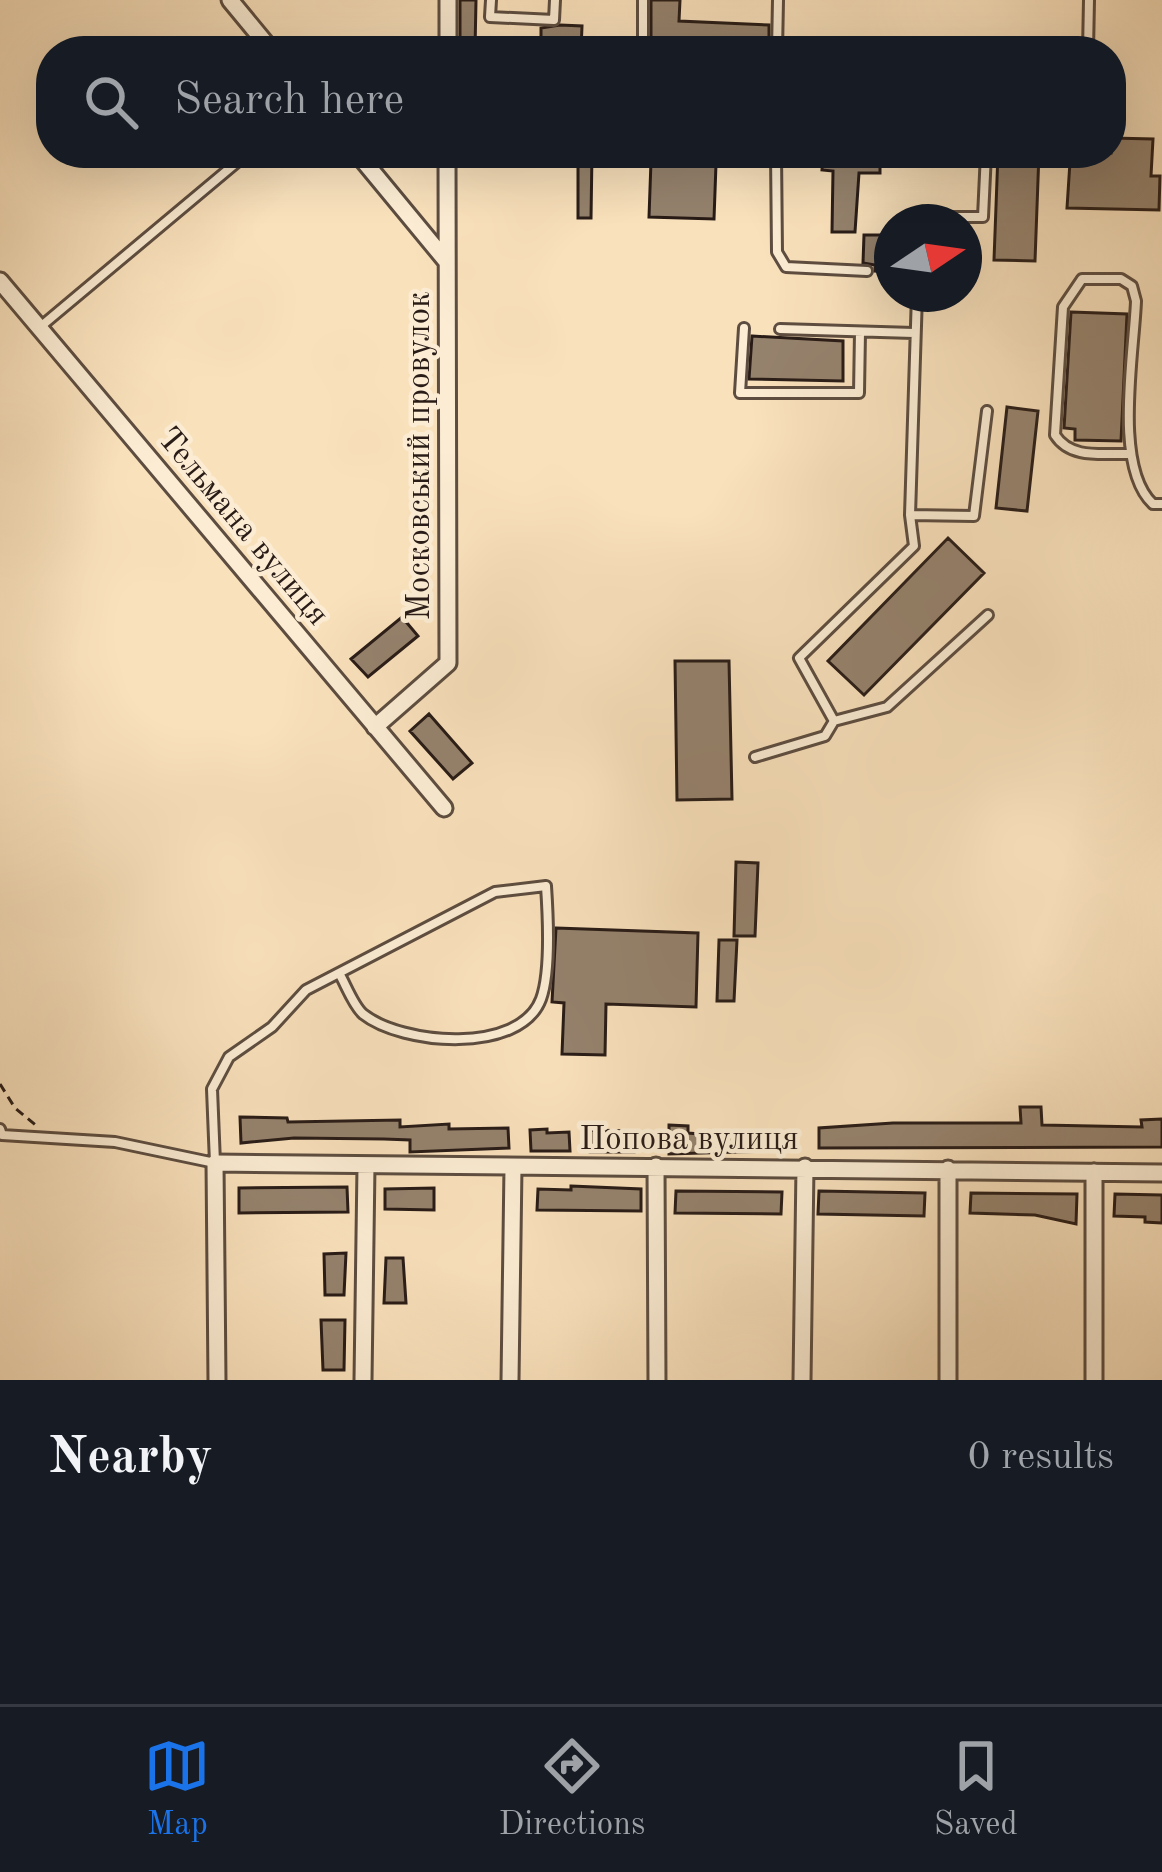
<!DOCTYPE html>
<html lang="en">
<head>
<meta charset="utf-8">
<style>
  :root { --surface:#171b24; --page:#20242c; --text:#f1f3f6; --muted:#9ea1a6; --line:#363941; --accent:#1a73e8 }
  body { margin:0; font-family:"Old Standard TT",serif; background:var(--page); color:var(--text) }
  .compass { position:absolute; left:874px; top:204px; width:108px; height:108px; border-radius:50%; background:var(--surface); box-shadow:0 12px 48px #0002; rotate:77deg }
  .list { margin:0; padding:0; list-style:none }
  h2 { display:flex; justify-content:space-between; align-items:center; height:156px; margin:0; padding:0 48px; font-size:51px }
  h2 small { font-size:39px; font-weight:400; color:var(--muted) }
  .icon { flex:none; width:66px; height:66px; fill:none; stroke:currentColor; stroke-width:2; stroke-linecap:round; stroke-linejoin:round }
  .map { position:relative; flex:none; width:1162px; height:1380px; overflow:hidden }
  .search { position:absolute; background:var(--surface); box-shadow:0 12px 48px #0002; left:36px; right:36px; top:36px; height:132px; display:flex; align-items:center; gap:30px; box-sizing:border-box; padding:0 42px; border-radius:48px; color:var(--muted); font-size:45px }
  .sheet { height:324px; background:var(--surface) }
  nav { display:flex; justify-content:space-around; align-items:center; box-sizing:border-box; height:168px; border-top:3px solid var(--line); background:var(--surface); font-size:33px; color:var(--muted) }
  nav a { display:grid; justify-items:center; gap:6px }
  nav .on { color:var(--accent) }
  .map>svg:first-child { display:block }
  .building { fill:#95826d; stroke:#291c17; stroke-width:3 }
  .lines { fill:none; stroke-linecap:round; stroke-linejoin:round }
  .service-casing { stroke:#5d4d40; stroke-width:14 }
  .minor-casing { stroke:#5d4d40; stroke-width:21 }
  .path { stroke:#291c17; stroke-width:3; stroke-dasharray:9 6; stroke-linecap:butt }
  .service { stroke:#fbecd3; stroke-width:8 }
  .minor { stroke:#fbecd3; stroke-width:15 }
  .labels { text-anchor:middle; stroke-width:9; stroke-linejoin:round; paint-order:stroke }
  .street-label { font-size:33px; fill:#291c17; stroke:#fbecd3 }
</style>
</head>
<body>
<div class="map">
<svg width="1162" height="1380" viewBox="0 0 1162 1380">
  <rect width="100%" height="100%" fill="#f9e1bc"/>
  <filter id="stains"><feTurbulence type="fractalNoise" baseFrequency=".00167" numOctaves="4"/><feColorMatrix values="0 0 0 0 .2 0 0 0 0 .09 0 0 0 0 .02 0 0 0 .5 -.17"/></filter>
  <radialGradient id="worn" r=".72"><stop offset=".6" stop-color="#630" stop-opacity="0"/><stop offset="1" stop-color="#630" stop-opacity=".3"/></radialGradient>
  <path class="building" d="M460,0H476L475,50H460Z
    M651,0H680L679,21L769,25V47H760V51H651Z
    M560,25L582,26L581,51L541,48V28Z
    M1111,138L1153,139L1151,176H1160L1159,210L1067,208L1070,162L1047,161L1048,153H1111Z
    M578,153H592L591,218H578Z
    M998,153H1039L1035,261L994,260Z
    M823,158L880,162V173H859L855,232H832L833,171L822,170Z
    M651,161L716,164L714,219L649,217Z
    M864,235H891L890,272L875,271V265L863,263Z
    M1071,312L1127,314L1121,441L1075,440V429L1064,428Z
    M752,336L843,341V381L749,379Z
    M1007,407L1038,411L1027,511L996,508Z
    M948,538L984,573L864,695L828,661Z
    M402,617L418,636L368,677L351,659Z
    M675,661H729L732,799L677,800Z
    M429,714L472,763L453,779L410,731Z
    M736,862L758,863L755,936H734Z
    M556,928L698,933L696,1007L606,1004L605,1055L562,1054L564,1003L552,1002Z
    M719,940H737L734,1001H717Z
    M1020,1107H1041L1042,1125L1142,1127L1141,1120L1162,1119V1147L819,1148V1128L893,1123H1021Z
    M240,1117L287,1118L288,1122L400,1120V1127L449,1124V1129L508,1128L509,1148L410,1152V1140L384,1139L294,1138L241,1143Z
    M669,1125L688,1126V1133L712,1135L769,1132V1151L669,1154Z
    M547,1129V1133L569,1132L570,1151H531L530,1130Z
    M589,1130L633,1131L634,1152H590Z
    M571,1186L641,1189V1211L537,1210L538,1189L571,1190Z
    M347,1187L348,1212L239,1213V1188Z
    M434,1188V1210L385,1209V1189Z
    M676,1191L782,1192L781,1214L675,1213Z
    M819,1191L925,1193L924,1216L818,1214Z
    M971,1193L1077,1194L1076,1224L1035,1215L970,1213Z
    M1115,1194L1162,1195V1223L1145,1222V1217L1114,1216Z
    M346,1253L344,1295H325L324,1254Z
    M386,1258H403L406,1303H384Z
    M321,1320H345L344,1370H323Z"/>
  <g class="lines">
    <g class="service-casing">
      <path id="service" d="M491,0L490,17L554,20L555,0
        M643,0V51
        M777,51L778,0
        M1088,51L1089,0
        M776,153L777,252L786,267L867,271
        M922,222L923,217H983L986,153
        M917,294L910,515L974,516L987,411
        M39,328L248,153
        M744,328L740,393H859L860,332
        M780,329L914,333
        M1130,454C1103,453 1071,460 1055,435L1063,307L1082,279H1121L1132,286L1136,301C1134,354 1113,467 1153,504H1162
        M834,721L887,707L988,615
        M755,757L825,736L834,721L799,658L914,546L910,515
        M0,1129L2,1135L115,1142L215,1163L212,1089L229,1057L272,1027L306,990L495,892L546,886C548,915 551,972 541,999C520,1055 402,1045 363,1014C353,1005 346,985 339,973"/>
    </g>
    <g class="minor-casing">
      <path id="minor" d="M230,0L272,51
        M448,51V0
        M357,153L447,262
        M0,281L444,808
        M375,727L448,663L447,153
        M656,1166L657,1380
        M1094,1172V1380
        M217,1380L215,1163L1162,1173
        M363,1380L366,1166
        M510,1380L513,1167
        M802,1380L805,1167
        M948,1380V1169"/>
    </g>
    <path class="path" d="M0,1084L15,1108L38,1127"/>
    <use href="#service" class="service"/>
    <use href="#minor" class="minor"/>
  </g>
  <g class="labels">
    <g class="street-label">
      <text transform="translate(417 456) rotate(-90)" y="12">Московський провулок</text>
      <text transform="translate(245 525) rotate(50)" y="12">Тельмана вулиця</text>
      <text x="689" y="1149">Попова вулиця</text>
    </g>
  </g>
  <rect width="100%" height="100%" filter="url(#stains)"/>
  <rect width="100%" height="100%" fill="url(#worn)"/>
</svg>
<svg class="compass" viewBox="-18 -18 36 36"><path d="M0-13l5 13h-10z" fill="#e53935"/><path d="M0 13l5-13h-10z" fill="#9ea1a6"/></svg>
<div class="search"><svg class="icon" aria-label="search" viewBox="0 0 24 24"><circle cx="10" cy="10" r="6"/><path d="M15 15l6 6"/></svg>Search here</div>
</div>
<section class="sheet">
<h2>Nearby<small>0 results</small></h2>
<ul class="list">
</ul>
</section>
<nav>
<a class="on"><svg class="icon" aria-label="map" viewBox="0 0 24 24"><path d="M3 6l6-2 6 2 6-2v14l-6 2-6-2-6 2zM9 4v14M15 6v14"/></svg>Map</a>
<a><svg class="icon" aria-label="directions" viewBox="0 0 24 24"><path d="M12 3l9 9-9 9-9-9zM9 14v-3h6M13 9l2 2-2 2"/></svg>Directions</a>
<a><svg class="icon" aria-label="saved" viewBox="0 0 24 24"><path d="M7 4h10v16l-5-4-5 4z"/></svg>Saved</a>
</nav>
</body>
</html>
